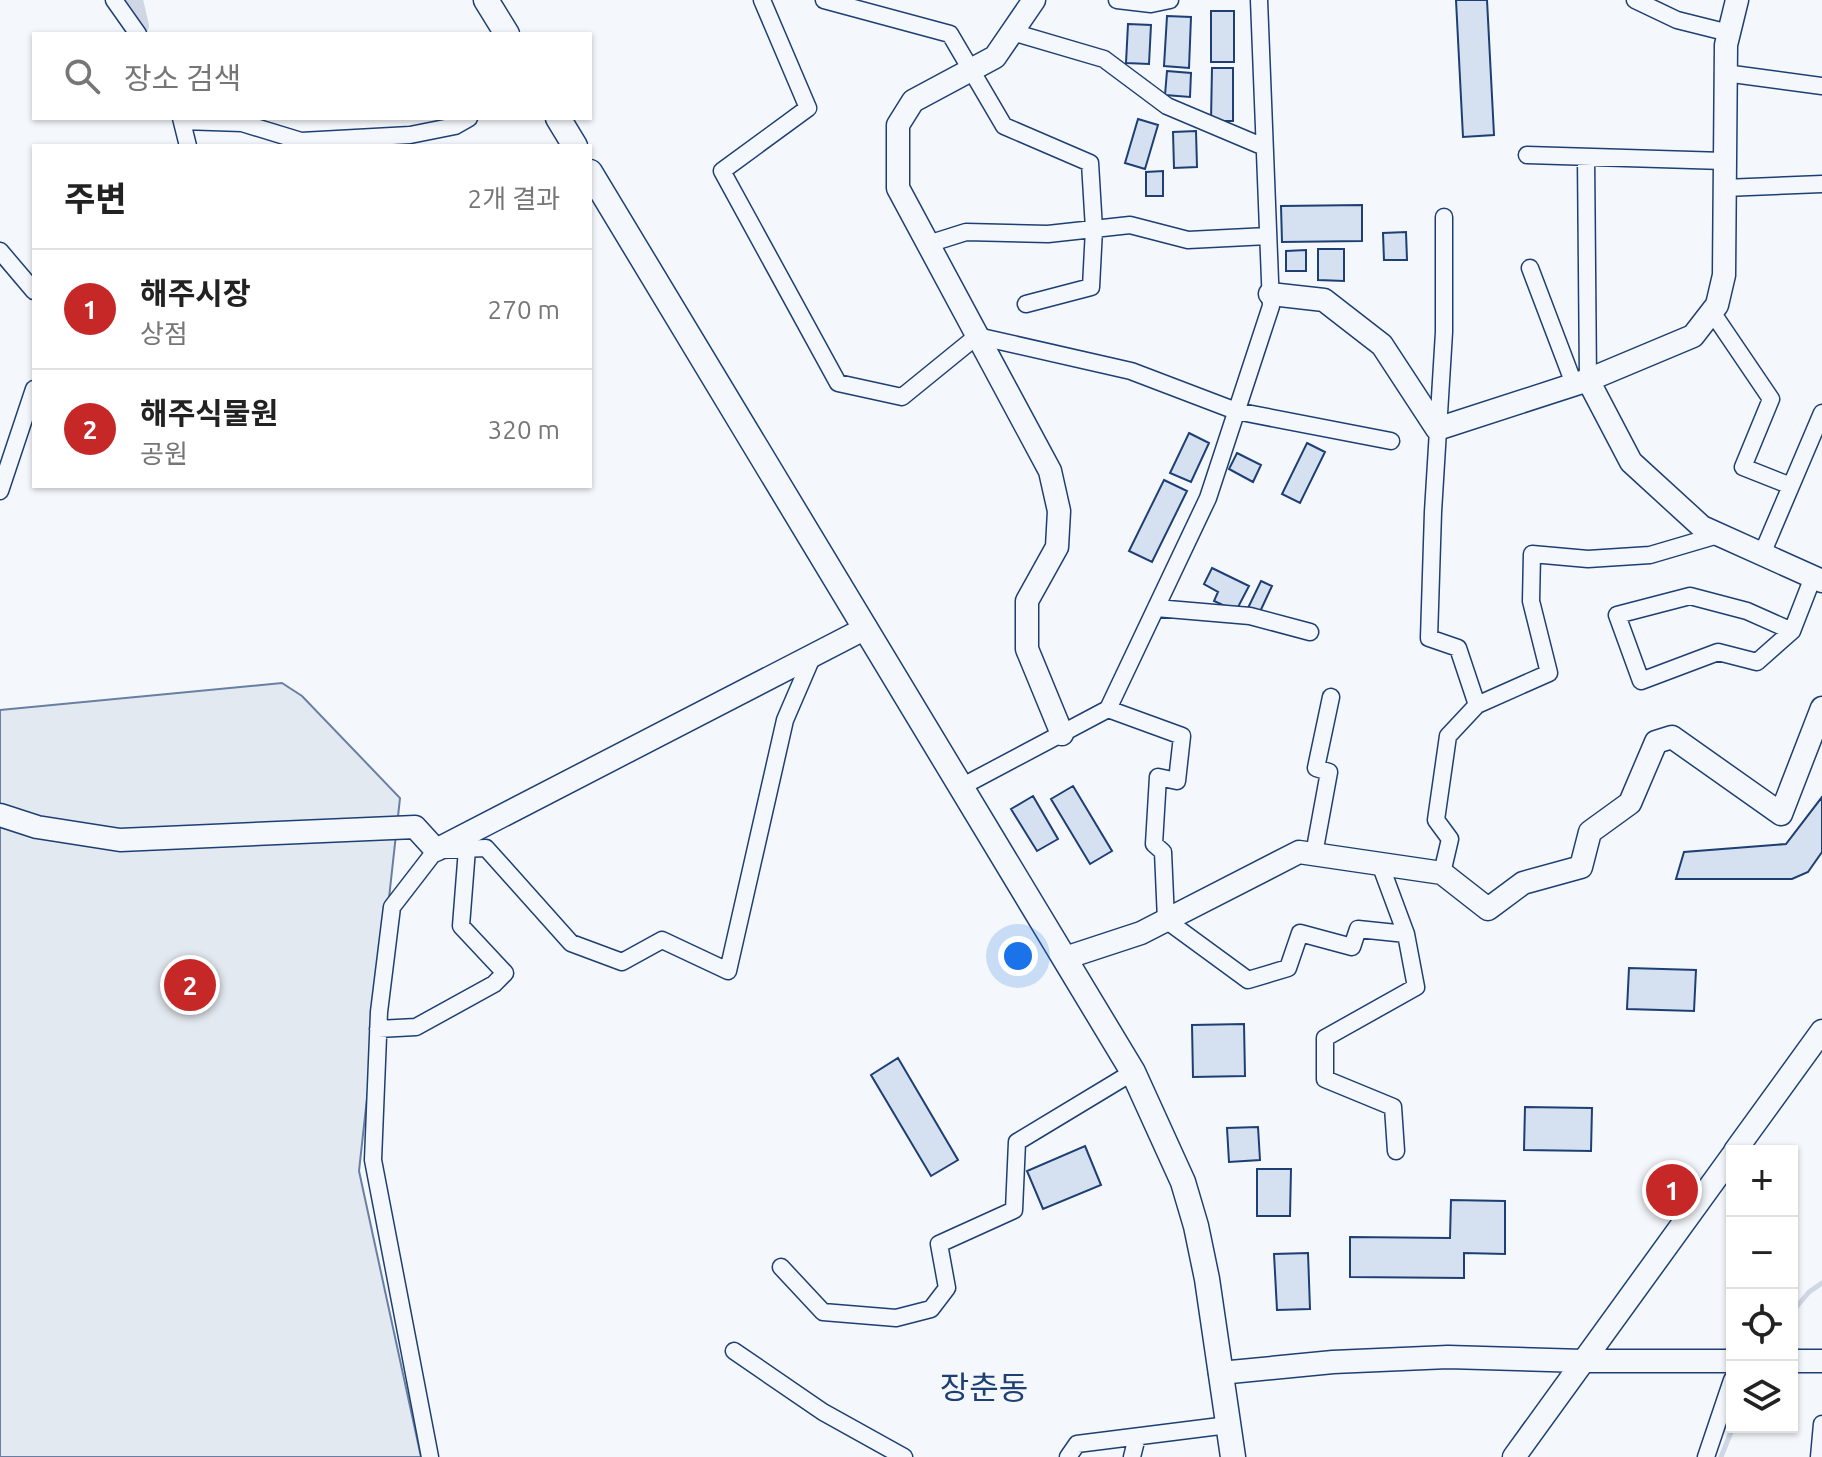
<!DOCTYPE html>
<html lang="ko">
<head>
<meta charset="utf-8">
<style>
  :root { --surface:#fff; --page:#f6f6f6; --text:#222; --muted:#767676; --line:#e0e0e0; --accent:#c62828 }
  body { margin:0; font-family:Ubuntu,"Noto Sans KR",sans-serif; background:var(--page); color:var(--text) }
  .controls { position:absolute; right:24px; bottom:24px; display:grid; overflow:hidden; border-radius:0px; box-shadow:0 2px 6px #0004 }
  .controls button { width:72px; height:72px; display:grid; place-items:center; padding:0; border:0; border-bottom:2px solid var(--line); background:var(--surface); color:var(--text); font:40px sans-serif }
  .you { position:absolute; left:1018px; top:956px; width:28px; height:28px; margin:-20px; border:6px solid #fff; border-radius:50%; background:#1a73e8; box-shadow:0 0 0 12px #1a73e833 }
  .badge { display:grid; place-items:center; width:52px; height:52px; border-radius:50%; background:var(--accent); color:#fff; font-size:26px; font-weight:700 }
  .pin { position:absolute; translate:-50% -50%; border:4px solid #fff; box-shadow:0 2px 8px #0006 }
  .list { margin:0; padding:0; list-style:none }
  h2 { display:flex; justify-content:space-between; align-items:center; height:104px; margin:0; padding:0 32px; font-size:34px }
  h2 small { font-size:26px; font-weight:400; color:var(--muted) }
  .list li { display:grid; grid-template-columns:52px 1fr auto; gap:24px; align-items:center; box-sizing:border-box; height:120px; padding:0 32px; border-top:2px solid var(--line) }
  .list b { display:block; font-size:30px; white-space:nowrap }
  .list p { margin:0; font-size:26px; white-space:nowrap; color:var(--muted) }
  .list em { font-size:26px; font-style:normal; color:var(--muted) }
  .icon { flex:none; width:44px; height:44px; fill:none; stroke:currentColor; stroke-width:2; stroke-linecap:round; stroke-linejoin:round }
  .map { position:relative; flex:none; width:1822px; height:1457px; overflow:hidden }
  .search { position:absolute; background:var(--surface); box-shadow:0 2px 6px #0004; left:32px; top:32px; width:560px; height:88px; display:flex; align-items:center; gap:20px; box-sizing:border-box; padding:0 28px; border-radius:0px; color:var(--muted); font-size:30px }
  .panel { position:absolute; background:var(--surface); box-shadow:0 2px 6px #0004; left:32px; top:144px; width:560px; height:344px; border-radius:0px }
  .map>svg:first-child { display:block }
  .green { fill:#e3e9f0; stroke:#687fa3; stroke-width:2 }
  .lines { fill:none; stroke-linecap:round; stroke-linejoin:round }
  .stream { stroke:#cfd7e4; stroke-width:5 }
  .canal { stroke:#cfd7e4; stroke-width:18 }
  .building { fill:#d5e0f0; stroke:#1d3f73; stroke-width:2 }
  .street-casing { stroke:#1d3f73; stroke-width:19 }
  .secondary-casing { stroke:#1d3f73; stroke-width:25 }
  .primary-casing { stroke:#1d3f73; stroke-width:27 }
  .street { stroke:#f4f7fb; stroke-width:16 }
  .secondary { stroke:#f4f7fb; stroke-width:22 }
  .primary { stroke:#f4f7fb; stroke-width:24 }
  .labels { text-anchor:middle; stroke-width:6; stroke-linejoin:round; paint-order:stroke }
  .quarter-label { font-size:32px; fill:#1d3f73; stroke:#f4f7fb }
</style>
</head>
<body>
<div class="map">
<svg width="1822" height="1457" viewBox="0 0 1822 1457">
  <rect width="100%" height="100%" fill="#f4f7fb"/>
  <path class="green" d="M282,683L302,696L400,798L359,1171L421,1457H0V710Z"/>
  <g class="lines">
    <path class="stream" d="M1792,1312L1809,1292L1822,1283
      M1721,1457L1733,1427"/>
    <path class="canal" d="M134,0L140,26"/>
  </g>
  <path class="building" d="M1456,0H1487L1494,135L1463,137Z
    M1211,11H1234V62H1211Z
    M1167,16L1191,17L1189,68L1164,66Z
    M1128,24L1151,25L1149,64L1126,63Z
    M1212,68H1233V121H1211Z
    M1167,71L1191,73L1190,97L1165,95Z
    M1138,119L1158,125L1145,169L1125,163Z
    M1196,131L1197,167L1174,168L1173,132Z
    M1163,171V196H1146V172Z
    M1362,205V241L1282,242L1281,206Z
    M1406,232L1407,260H1384L1383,233Z
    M1318,249H1344V281L1318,280Z
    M1306,250V271H1286V251Z
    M1189,433L1209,443L1191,482L1170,473Z
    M1307,443L1325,452L1300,503L1282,494Z
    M1237,453L1261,465L1253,482L1229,469Z
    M1164,480L1187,491L1152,562L1129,551Z
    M1212,568L1249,586L1236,611L1214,601L1218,592L1204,584Z
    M1261,581L1272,586L1258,616L1247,610Z
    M1073,786L1112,851L1090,864L1051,799Z
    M1033,796L1058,839L1037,851L1011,809Z
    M1822,797V852L1808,872L1792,879H1676L1684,852L1786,844Z
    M1629,968L1696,970L1694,1011L1627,1009Z
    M1244,1024L1245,1076L1193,1077L1192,1025Z
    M898,1058L958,1160L931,1176L871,1075Z
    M1525,1107L1592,1108L1591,1151L1524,1150Z
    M1258,1127L1260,1160L1229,1162L1227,1128Z
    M1085,1146L1101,1185L1043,1209L1027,1171Z
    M1257,1169H1291L1290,1216H1257Z
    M1451,1200L1505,1201V1254L1464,1253V1278L1350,1277V1237L1450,1238Z
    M1308,1253L1310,1309L1277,1310L1274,1254Z"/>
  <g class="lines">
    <g class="street-casing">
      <path id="street" d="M114,0L138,34
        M762,0L808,108L722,171L838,383L902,397L977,336L1131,371L1236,411L1391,441
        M824,0L950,34L1004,126L1090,163L1094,229L1091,287L1026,304
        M1117,0L1151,4L1170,0
        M1635,0L1677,20L1729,33
        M1012,32L1104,59L1167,106L1264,147
        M1725,73L1822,86
        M181,118L188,146
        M182,121L242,123L301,141L410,135L455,126L469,118
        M1527,155L1724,161
        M1586,157L1588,380
        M1724,188L1822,184
        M928,244L966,232L1048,234L1130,225L1188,240L1268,236
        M0,251L34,291
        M1530,268L1574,384
        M1712,312L1771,399L1743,467L1791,486
        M0,491L34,389
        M1762,554L1822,413
        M1156,608L1250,616L1310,632
        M1792,631L1747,611L1690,596L1617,615L1641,681L1718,652L1757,662L1792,631L1813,577
        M1477,705L1549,673L1531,601L1532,554L1588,559L1650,555L1718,535
        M1108,709L1182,736L1177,781L1158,777L1154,844L1163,852L1166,920L1248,980L1288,968L1300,933L1352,947L1358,929L1406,934
        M961,787L1108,709L1208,498L1271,306L1259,0
        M1314,854L1329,772L1316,768L1331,697
        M1380,864L1406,934L1416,987L1325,1038V1079L1393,1107L1396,1151
        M1442,873L1450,839L1436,820L1448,736L1477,705L1458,648L1429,638L1433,512L1444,332V217
        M378,1029L416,1027L494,984L505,973L461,926L467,849
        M781,1267L823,1312L896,1318L931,1309L947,1288L939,1244L1014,1210L1017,1142L1133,1072
        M734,1351L823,1412L904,1457
        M430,1457L373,1160L379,1012L392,907L436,850L486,848L571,943L622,962L662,940L728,971L785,720L813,655
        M1068,1457L1077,1444L1228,1425
        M1132,1457L1137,1437
        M1706,1457L1732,1380
        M1819,1457L1822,1424"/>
    </g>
    <g class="secondary-casing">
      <path id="secondary" d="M1034,0L995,57L913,101L898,125V188L1050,471L1059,511L1057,547L1027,601V649L1062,734
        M1270,294L1324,300L1382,345L1437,429L1588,380L1693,336L1717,305L1724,275L1726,45L1737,0
        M1588,380L1631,462L1702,527L1822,581
        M0,815L37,827L120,840L415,827L436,850L866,628
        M1065,958L1141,933L1299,852L1442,873L1488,909L1523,883L1581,867L1590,832L1630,803L1656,742L1672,737L1781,814L1822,708
        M1735,1151L1822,1031
        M1792,1361H1822
        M1220,1373L1333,1362L1448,1357L1583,1361H1732
        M1514,1457L1732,1156"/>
    </g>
    <g class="primary-casing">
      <path id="primary" d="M486,0L507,34
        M558,118L575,146
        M590,172L1133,1072L1183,1182L1196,1226L1207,1279L1233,1457"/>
    </g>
    <use href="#street" class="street"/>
    <use href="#secondary" class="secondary"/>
    <use href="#primary" class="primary"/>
  </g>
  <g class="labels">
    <g class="quarter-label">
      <text x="984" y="1399">장춘동</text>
    </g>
  </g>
</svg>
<div class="controls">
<button>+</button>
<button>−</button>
<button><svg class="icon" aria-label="locate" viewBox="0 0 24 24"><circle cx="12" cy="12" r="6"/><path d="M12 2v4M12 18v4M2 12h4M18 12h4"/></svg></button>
<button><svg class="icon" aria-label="layers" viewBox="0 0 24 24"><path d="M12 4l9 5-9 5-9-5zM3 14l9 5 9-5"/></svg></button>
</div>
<div class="you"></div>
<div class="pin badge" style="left:1672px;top:1190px">1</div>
<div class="pin badge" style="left:190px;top:985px">2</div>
<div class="search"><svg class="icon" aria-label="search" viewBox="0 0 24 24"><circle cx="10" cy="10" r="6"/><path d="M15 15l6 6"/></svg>장소 검색</div>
<section class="panel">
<h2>주변<small>2개 결과</small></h2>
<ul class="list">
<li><span class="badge">1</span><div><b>해주시장</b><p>상점</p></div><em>270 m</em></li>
<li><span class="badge">2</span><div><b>해주식물원</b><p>공원</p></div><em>320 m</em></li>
</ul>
</section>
</div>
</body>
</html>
